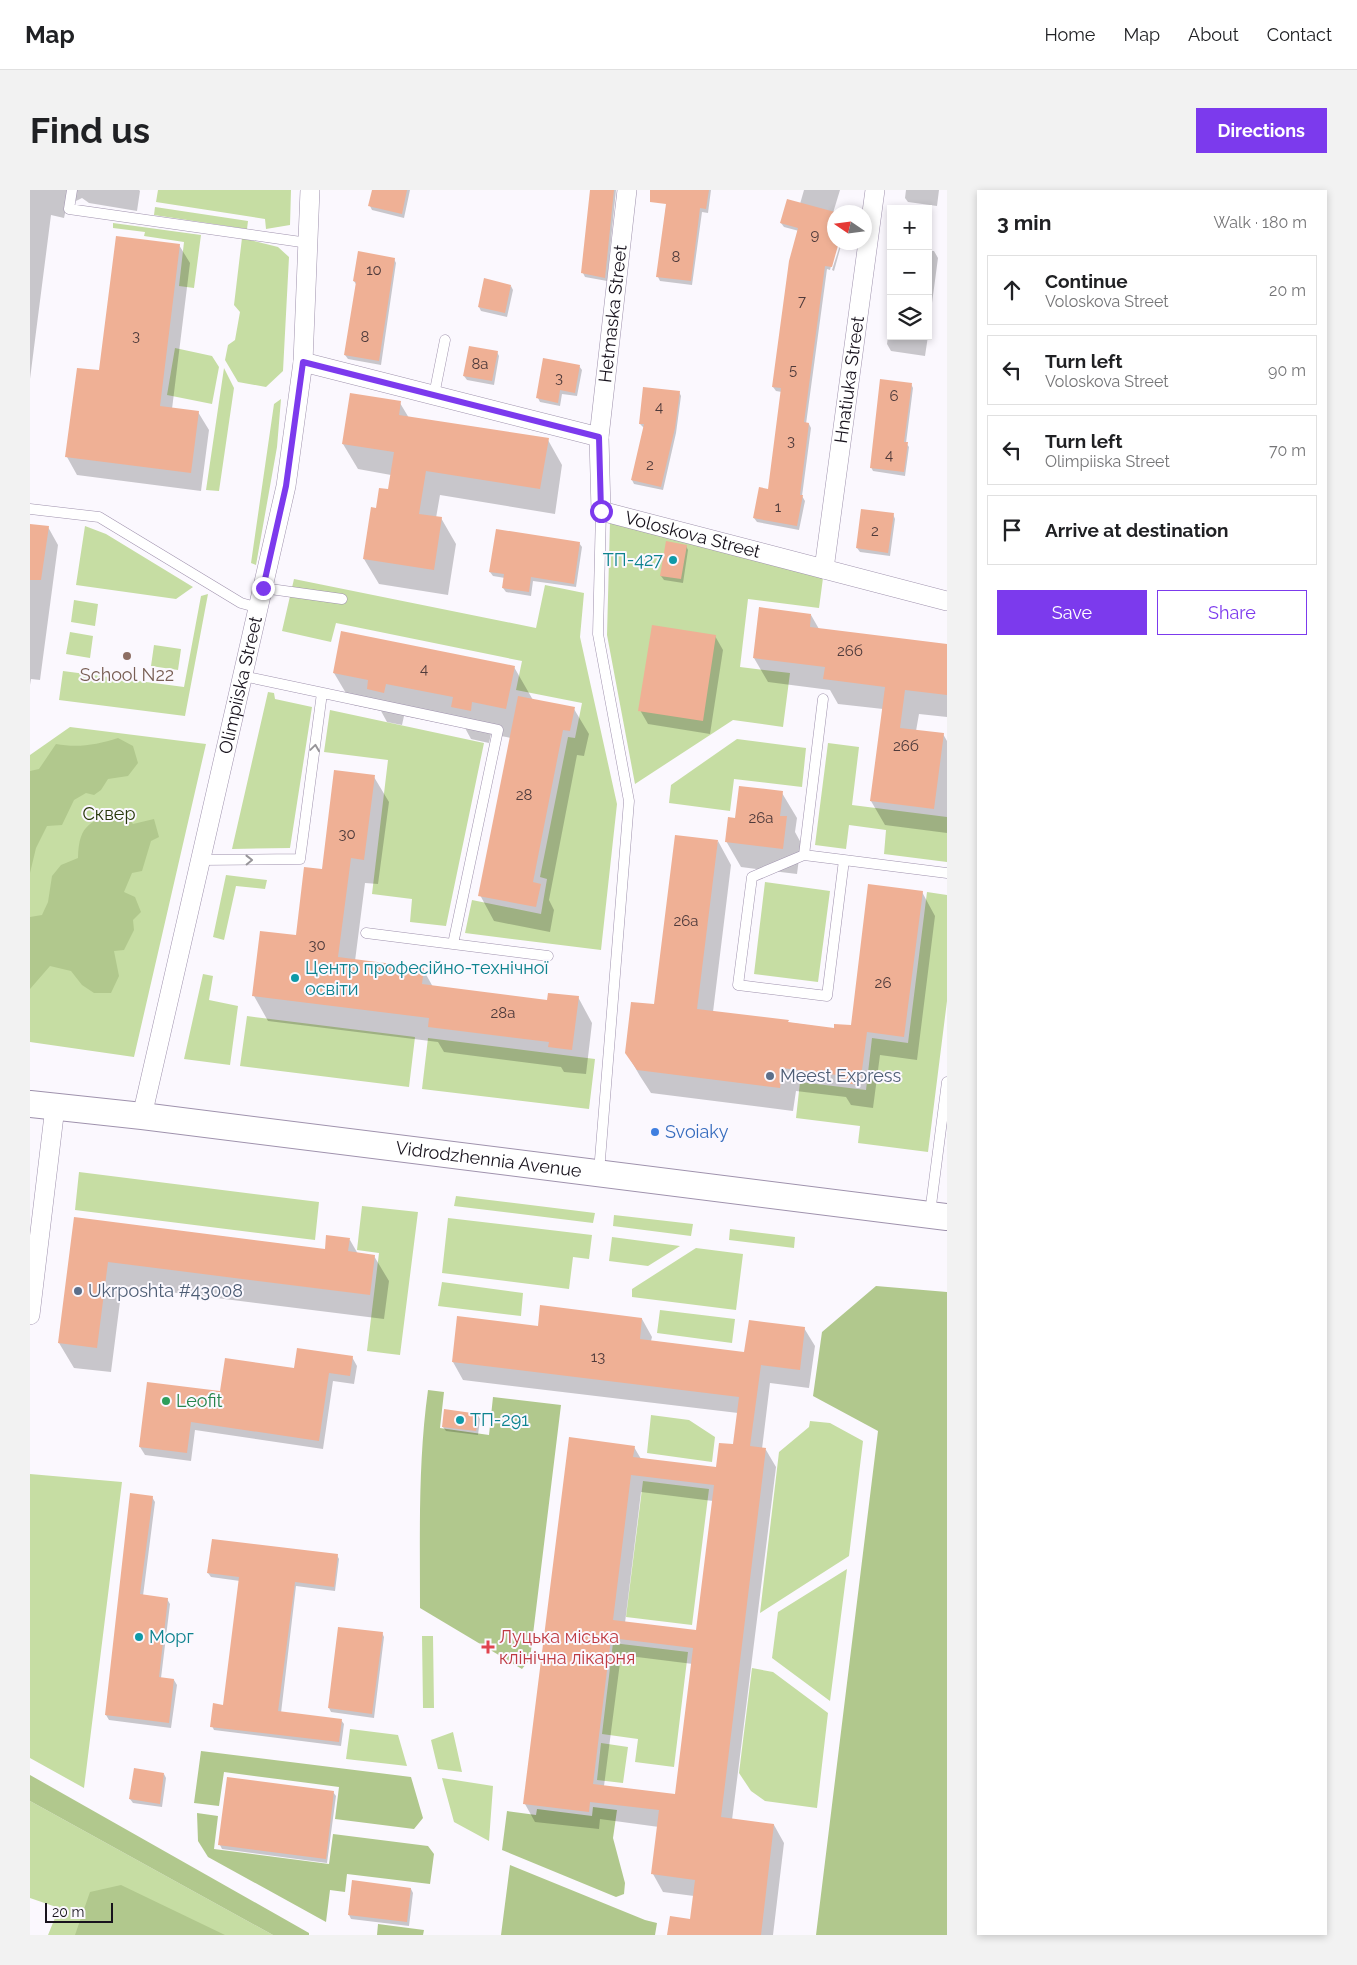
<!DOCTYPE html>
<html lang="en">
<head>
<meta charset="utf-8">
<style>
  :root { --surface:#fff; --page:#f2f2f2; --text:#202124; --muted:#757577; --line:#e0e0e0; --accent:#7c3aed }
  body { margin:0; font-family:Raleway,sans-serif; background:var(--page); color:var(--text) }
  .controls { position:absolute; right:15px; top:15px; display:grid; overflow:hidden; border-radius:0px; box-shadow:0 2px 8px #0003 }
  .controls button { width:45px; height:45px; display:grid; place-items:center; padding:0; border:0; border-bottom:1px solid var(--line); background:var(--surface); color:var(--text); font:25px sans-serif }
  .compass { position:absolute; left:797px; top:15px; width:45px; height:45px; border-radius:50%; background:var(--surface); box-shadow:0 2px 8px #0003; rotate:283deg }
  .scale { position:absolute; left:15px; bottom:12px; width:68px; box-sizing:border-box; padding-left:5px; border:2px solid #18131d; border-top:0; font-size:14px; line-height:18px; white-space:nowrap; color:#18131d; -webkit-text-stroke:4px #fbf8fe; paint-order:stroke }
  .stop { position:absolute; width:15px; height:15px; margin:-11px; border:4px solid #7c3aed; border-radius:50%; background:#fff }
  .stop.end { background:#7c3aed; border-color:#fff; box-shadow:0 1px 5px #0008 }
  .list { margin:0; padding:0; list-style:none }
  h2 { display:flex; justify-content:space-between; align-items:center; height:65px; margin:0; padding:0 20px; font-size:21px }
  h2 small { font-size:16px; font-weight:400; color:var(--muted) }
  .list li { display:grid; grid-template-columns:32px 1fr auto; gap:15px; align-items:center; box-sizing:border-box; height:70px; margin:0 10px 10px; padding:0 10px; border:1px solid var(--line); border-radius:0px }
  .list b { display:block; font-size:19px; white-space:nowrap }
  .list p { margin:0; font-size:16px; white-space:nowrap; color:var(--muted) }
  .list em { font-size:16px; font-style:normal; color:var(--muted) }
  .actions { display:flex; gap:10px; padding:15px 20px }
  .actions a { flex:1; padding:11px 0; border:1px solid var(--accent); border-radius:0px; text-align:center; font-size:18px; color:var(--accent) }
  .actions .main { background:var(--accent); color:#fff }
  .icon { flex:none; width:28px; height:28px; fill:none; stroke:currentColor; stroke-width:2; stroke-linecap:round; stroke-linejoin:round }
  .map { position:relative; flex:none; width:917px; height:1745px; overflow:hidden; border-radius:0px }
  header { display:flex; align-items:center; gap:30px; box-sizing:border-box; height:70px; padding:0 25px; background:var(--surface); border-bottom:1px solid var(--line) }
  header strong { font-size:24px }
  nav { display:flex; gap:28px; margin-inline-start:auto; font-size:18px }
  .intro { display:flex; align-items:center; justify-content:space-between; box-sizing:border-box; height:120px; padding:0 30px }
  h1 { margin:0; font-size:35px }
  .button { padding:12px 22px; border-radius:0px; background:var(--accent); color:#fff; font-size:18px; font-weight:700 }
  main { display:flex; gap:30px; padding:0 30px }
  aside { flex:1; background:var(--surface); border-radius:0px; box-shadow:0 2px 8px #0003 }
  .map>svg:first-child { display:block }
  .green { fill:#c6dda3 }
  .forest { fill:#b1c88d }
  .shadow { fill:#0003; fill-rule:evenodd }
  .building { fill:#efb095; fill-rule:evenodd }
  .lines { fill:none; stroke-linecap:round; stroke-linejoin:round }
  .service-casing { stroke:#9f92ad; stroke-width:11 }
  .minor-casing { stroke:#9f92ad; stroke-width:20 }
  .secondary-casing { stroke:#9f92ad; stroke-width:28 }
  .service { stroke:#fff; stroke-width:10 }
  .minor { stroke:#fff; stroke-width:19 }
  .secondary { stroke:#fff; stroke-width:26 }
  .oneway { stroke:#979599 }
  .route { stroke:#7c3aed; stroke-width:6 }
  .culture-dot { fill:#0f9aa8; stroke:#fbf8fe; stroke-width:2 }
  .education-dot { fill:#8d6e63; stroke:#fbf8fe; stroke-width:2 }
  .service-dot { fill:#5c6f8a; stroke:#fbf8fe; stroke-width:2 }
  .shop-dot { fill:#3f7fe0; stroke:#fbf8fe; stroke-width:2 }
  .leisure-dot { fill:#2e9e5b; stroke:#fbf8fe; stroke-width:2 }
  .health-dot { fill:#e0444e; stroke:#fbf8fe; stroke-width:2 }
  .labels { text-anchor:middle; stroke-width:4; stroke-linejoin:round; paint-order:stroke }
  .number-label { font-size:15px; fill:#4e3a3b }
  .street-label { font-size:18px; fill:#18131d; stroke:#fbf8fe }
  .culture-label { font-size:18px; fill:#0d838f; stroke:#fbf8fe; text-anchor:start }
  .education-label { font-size:18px; fill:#785e54; stroke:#fbf8fe }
  .park-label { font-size:18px; fill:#29380c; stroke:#fbf8fe }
  .service-label { font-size:18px; fill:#4e5e75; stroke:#fbf8fe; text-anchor:start }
  .shop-label { font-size:18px; fill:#366cbe; stroke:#fbf8fe; text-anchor:start }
  .leisure-label { font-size:18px; fill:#27864d; stroke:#fbf8fe; text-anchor:start }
  .health-label { font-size:18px; fill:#be3a42; stroke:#fbf8fe; text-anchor:start }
</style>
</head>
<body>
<header>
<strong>Map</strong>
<nav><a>Home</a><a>Map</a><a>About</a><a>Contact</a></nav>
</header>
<div class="intro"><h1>Find us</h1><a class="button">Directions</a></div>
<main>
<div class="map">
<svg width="917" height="1745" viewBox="0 0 917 1745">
  <rect width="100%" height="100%" fill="#fbf8fe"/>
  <path class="green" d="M128,0H261L260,35L236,39L235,29L126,12Z
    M125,17L218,31L217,39L124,25Z
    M83,33L171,45L164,98L149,96L154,52L114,46L115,42L83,38Z
    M212,48L248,57L259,67L253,181L236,197L208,192L195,170L198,155L205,150L210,122L204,115Z
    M145,158L182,166L189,177L182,214L137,205Z
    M194,178L204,198L189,301L176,300Z
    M251,209L247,257L226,375L221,373L244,214Z
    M580,332L793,388L789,418L718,409L710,477L760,483L753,537L703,530L605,594L577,445Z
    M55,336L76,344L163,397L146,409L46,395Z
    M264,389L506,438L515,395L554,403L550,447L587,614L571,760L435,743L442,710L511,724L517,689L510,687L538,547L545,548L552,513L486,500L492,471L306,433L301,452L252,441Z
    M178,404L155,526L29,510L33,481L154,497L171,406Z
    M44,410L68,414L65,436L41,432Z
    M40,442L63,446L60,468L36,464Z
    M124,455L151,459L148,480L121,476Z
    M238,502L244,503L245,509L282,517L260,658L202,659Z
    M300,520L454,553L416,736L380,732L382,709L342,704L358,570L294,562Z
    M40,537L176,554L104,867L0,852V565Z
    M707,549L776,558L772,597L704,589L700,621L639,613L641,595Z
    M798,553L829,557L822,615L917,627V672L854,664L856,640L819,635L816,659L785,655Z
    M196,685L237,690L235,699L206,696L194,750L183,747Z
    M735,692L800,701L788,792L724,784Z
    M897,702L917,705V811L898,962L828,953L830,936L766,928L770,892L836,900L842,848L878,853Z
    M173,784L183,786L179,810L208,816L200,875L154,869Z
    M217,826L385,847L379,897L210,876Z
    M398,848L565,869L559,919L392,899Z
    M49,982L289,1012L285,1050L45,1020Z
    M426,1006L565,1023L563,1033L424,1016Z
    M332,1016L388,1022L370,1165L337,1161L349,1063L327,1060Z
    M584,1025L663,1034L661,1046L583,1036Z
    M418,1028L562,1045L559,1069L543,1067L539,1099L412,1083Z
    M700,1039L765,1047L764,1058L699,1050Z
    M582,1047L650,1056L618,1076L579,1071Z
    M666,1058L713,1064L706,1120L602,1107V1099Z
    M412,1092L493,1103L491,1126L408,1116Z
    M630,1120L705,1129L702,1153L627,1143Z
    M621,1225L659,1230L685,1247L682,1272L617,1263Z
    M780,1231L800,1233L833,1251L819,1366L730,1423L749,1262L779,1237Z
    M0,1284L92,1292L54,1598L0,1568Z
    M613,1291L679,1299L662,1435L596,1427Z
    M817,1379L800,1511L742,1468L748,1422Z
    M392,1446H403L404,1518H393Z
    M583,1453L658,1462L644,1577L605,1572L608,1549L572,1544Z
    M722,1478L743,1482L798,1523L787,1618L735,1611L721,1601L709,1583Z
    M320,1539L368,1545L377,1576L316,1569Z
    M423,1542L432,1582L408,1579L401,1550Z
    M571,1553L598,1557L593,1593L567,1590Z
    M412,1588L463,1596L459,1651L424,1632Z
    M0,1611L243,1745H18L29,1718L0,1708Z"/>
  <path class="forest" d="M88,548L103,556L108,573L98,586L78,589L71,600L64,605L56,603L44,610L32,635L17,636L6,658L0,683V581L9,579L26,554C47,558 67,555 88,548Z
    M91,619L103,634L124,629L129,647L121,651L112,681L102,683L94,702L105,707L111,722L103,730L104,740L94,760L84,761L89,786L81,803H64L52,795L41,781L20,776L0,799V727L12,725L18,712L22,686L31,675L48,668C49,632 61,633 91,619Z
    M846,1096L917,1102V1745H786L848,1241L783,1206L792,1142Z
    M398,1200L414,1202L410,1238L459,1245L463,1207L531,1215L500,1469L492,1479L390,1418C390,1345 388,1272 398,1200Z
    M171,1561L381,1587L393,1628L384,1639L305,1629L309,1597L194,1582L189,1616L164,1613Z
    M0,1585L279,1743V1745H243L0,1611Z
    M563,1617L587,1620L583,1648L595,1693L594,1704L586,1707L472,1660L477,1621L506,1625L507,1619L562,1626Z
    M167,1623L188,1626L184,1659L299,1674L303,1644L398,1656L404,1664L400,1694L317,1684L315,1702L300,1700L296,1732L178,1667L168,1651Z
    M480,1675L615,1730L627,1733L625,1745H471Z
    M91,1695L195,1745H45L60,1702Z
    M348,1734L394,1740L393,1745H347Z"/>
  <path class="shadow" d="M0,0H109L110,1L107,21L59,13L52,8L46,11L38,10L34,28L21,25L0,189Z
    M344,0H380L374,28L342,20L340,16Z
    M561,0H586L577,91L555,87L553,83Z
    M638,0H681L678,23L672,22L662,95L630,91L628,87Z
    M774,0H810L803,23L804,52H808L800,80L797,79L776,234H779L781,238L772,306L775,311L769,340L727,332L724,328L739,300L752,202L746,201L743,197L769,41L754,37L751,33L770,14Z
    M876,0H909L907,16L878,12L875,8Z
    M811,52H812L804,81L802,80Z
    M149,55L160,73L142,219L168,222L179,240L171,301L47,285L37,267L48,179L70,182Z
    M898,61H904L908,68L898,143Z
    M364,69L366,73L351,175L318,169L315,165L327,96L324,91Z
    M481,96L483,100L477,127L451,121L449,117Z
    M861,122V146H898L895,166L861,161L857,154Z
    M467,162L469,166L464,195L437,190L434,186Z
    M549,176L552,180L547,206L532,204L530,216L510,212L508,208Z
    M881,194L883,198L876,253L879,257L875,286L843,281L841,277Z
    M649,202L651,206L646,243L633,300L604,294L602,290L614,238L610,234Z
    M370,213L379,228L518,250L532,275L525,324L410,305L406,328H411L426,354L418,405L349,394L334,369L347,319L359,301L361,285L328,279L313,254Z
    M863,324L865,329L860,366L830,362L827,358Z
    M0,335L18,337L28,355L10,490L1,489L0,495Z
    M549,353L552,357L546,397L503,391L501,406L476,402L473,398L475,388L463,386L460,382Z
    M656,356L658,360L653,393L634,390L631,386Z
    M781,425L789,439L917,455V527L889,524L886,541L913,544L917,551V643L855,635L841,611L853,519L808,514L800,500L738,492L724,468Z
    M685,446L693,460L680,544L618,534L610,520Z
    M484,477L503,510L544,519L559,544L554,566L547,565L519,710L524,720L520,742L464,731L450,705L481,548L461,544L459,553L441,549L435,538L374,526L372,535L357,532L351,521L323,515L304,483Z
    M344,587L359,612L348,694L335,693L325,771L393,779L403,797L518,811L548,807L562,833L556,884L534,882L531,877L414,862L408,852L238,831L224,806L267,747L293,681Z
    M752,603L767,628L765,642L771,653L767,684L711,677L696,651L706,630Z
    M688,651L701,675L683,822L805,839L822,836L892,702L905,726L887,870L850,865L843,918L821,915L816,907L766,901L763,921L621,903L610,886L596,862L625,816Z
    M45,1028L296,1060L320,1050L328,1064L344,1066L359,1091L354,1129L92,1096L81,1182L44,1178L29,1153Z
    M612,1129L622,1147L621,1151L716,1163L774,1138L785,1156L779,1198L740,1193L732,1259L736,1260L746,1277L702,1630L744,1635L754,1653L743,1745H639L661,1730L664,1706L633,1702L623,1684L629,1637L570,1629L569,1639L505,1632L495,1614L604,1257L611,1269L687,1278L704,1256L708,1223L433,1190L423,1172L509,1138ZM611,1302L683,1311L667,1441L595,1433ZM591,1465L663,1474L646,1605L574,1596Z
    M322,1167L327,1176L324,1194L303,1191L293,1259L165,1240L161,1271L115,1265L110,1257L191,1202L265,1180Z
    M448,1225L450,1229L448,1245L416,1241L413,1237Z
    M101,1304L122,1307L125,1312L113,1406L137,1409L140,1414L131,1488L144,1490L147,1495L141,1538L79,1530L76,1525Z
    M307,1365L309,1369L305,1401L266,1396L251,1523L311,1530L314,1534L311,1556L184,1540L182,1536L194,1516L210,1391L181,1387L178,1383Z
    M309,1438L352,1443L354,1447L344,1528L301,1522L299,1518Z
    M134,1584L136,1588L132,1617L103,1613L100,1609Z
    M303,1602L306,1606L297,1673L192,1659L190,1655Z
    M381,1699L383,1703L379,1736L321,1729L319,1725Z"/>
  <path class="building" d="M342,0H377L372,24L338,16Z
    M560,0H584L575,88L551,83Z
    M620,0H679L676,19L670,18L661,91L626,87L636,14L620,12Z
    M757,9L805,22L804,52H809L802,77L795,76L774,232L779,233L770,305H773L767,336L723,328L729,297L738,299L751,198L742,197L759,71L768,38L750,33Z
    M86,46L150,54L130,216L169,221L161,283L35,267L47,178L69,180Z
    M328,61L365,68L349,171L314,165L326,92L323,91Z
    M454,88L481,95L475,123L448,117Z
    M439,156L468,161L462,191L433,186Z
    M513,168L550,175L545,203L530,200L528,213L506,208Z
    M850,189L882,193L874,252H878L874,282L840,278Z
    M613,197L650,201L645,238L631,297L601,290L614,234H609Z
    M320,203L371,211L369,225L519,248L510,299L396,281L389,324L412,327L404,380L333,369L341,317L346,318L349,298L358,299L364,262L312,254Z
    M831,319L864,323L858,363L826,358Z
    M0,334L19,336L11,390H0Z
    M466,339L550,352L544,394L501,387L499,402L472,398L474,384L459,382Z
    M636,351L657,355L651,389L630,386Z
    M729,417L781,424L780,437L917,454V505L875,500L870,538L914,543L904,619L840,611L855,497L793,489L795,477L723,468Z
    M622,435L686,445L673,531L608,521Z
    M311,441L485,476L476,519L442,512L441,521L421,517L423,507L356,494L354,503L337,499L338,490L303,483Z
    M488,506L545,517L540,541L533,540L503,692L511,694L506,717L448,706Z
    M304,580L345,585L334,670L321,668L308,767L394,778L392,794L517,810L518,803L549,806L542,860L518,857L519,852L398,837L399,828L222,806L230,741L266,745L274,677L292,679Z
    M709,596L753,601L750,626H757L753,659L695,652L698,627L705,628Z
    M645,645L688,650L667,819L759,830L758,832L804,838V834L821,835L838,694L893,701L874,847L837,842L830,895L806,892L807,885L752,878L750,898L607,880L595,863L601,812L624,814Z
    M44,1027L295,1059L296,1045L320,1048L318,1061L345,1065L340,1105L78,1072L67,1158L28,1153Z
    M510,1115L612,1128L610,1149L714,1162L719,1130L775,1137L770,1180L731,1175L720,1256L736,1258L691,1627L744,1634L731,1745H637L640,1726L660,1729L665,1690L621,1684L629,1620L560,1612L559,1622L493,1614L539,1247L605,1256L603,1267L686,1277L689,1253L703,1254L709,1207L422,1172L427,1126L508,1136ZM601,1285L684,1295L666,1440L583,1430ZM581,1448L663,1458L645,1604L563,1594Z
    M267,1158L323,1166L320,1186L299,1183L289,1251L161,1232L157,1263L109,1257L117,1192L190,1201L195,1168L264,1178Z
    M414,1219L449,1224L446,1241L412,1237Z
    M100,1303L123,1306L110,1404L138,1408L129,1487L144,1489L139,1533L75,1525Z
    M182,1349L308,1364L304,1397L265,1392L248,1521L312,1529L309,1552L180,1537L183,1513L193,1515L209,1387L177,1383Z
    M308,1437L353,1442L342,1524L298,1518Z
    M104,1578L134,1583L130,1614L99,1609Z
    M197,1587L304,1601L296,1669L188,1655Z
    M322,1690L381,1698L377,1732L318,1725Z"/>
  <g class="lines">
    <g class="service-casing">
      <path id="service" d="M42,0L39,19L278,53
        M404,205L415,150
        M0,319L69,327L211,413L229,418
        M233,398L312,409
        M213,486L468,540L423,754
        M793,509L774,665L814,670
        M774,665L722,687L708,795L797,806L814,670L917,683
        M170,670L270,669L292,503
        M336,743L518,766
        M569,982L599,611L568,444L571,321
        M900,1023L917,892"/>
    </g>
    <g class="minor-casing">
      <g id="minor">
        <path id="s1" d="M273,172L569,247L571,321L917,411"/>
        <path id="s2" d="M569,247L597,0"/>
        <path id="s3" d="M794,379L845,0"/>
        <path id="s4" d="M112,926L256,296L273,172L280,0"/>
        <path d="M0,1125L25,917"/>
      </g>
    </g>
    <g class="secondary-casing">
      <g id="secondary">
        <path id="s5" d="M0,914L112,926L917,1027"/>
      </g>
    </g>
    <use href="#service" class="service"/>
    <use href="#minor" class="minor"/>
    <use href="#secondary" class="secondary"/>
  </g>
  <defs><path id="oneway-chevron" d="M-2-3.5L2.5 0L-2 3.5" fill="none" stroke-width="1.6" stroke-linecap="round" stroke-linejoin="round" transform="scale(1.25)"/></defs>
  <g class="oneway">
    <use href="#oneway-chevron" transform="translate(285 558) rotate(-82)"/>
    <use href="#oneway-chevron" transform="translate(219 670) rotate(-1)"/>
  </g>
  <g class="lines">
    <path class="route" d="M233,398L256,296L273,172L569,247L571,321"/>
  </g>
  <g class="culture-dot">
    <circle cx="643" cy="370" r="5"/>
    <circle cx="265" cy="788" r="5"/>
    <circle cx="430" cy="1230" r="5"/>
    <circle cx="109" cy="1447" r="5"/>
  </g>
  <circle class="education-dot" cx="97" cy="466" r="5"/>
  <g class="service-dot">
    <circle cx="740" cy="886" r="5"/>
    <circle cx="48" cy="1101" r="5"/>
  </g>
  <circle class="shop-dot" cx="625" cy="942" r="5"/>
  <circle class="leisure-dot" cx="136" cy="1211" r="5"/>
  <path class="health-dot" d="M455.5 1449.5h5v5h5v5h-5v5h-5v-5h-5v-5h5z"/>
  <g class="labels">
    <g class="number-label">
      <text x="785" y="50">9</text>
      <text x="646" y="72">8</text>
      <text x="344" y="85">10</text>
      <text x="772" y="116">7</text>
      <text x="106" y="151">3</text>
      <text x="335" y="152">8</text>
      <text x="450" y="179">8а</text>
      <text x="763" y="185">5</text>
      <text x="529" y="193">3</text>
      <text x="864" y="211">6</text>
      <text x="629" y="222">4</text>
      <text x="761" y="256">3</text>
      <text x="859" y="270">4</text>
      <text x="620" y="280">2</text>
      <text x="748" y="322">1</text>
      <text x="845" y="346">2</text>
      <text x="820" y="466">26б</text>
      <text x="394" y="484">4</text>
      <text x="876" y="561">26б</text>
      <text x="494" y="610">28</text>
      <text x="731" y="633">26а</text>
      <text x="317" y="649">30</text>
      <text x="656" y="736">26а</text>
      <text x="287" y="760">30</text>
      <text x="853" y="798">26</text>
      <text x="473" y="828">28а</text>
      <text x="568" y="1172">13</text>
    </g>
    <g class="street-label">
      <text dy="6" stroke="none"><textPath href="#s2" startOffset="124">Hetmaska Street</textPath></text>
      <text dy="6" stroke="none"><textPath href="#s3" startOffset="191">Hnatiuka Street</textPath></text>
      <text dy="6" stroke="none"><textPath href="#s1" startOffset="474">Voloskova Street</textPath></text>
      <text dy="6" stroke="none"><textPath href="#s4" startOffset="442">Olimpiiska Street</textPath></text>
      <text dy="6" stroke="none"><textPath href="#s5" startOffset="462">Vidrodzhennia Avenue</textPath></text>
    </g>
    <g class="culture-label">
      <text x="633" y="376" text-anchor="end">ТП-427</text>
      <text x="275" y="784">Центр професійно-технічної<tspan x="275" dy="21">освіти</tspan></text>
      <text x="440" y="1236">ТП-291</text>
      <text x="119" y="1453">Морг</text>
    </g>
    <g class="education-label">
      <text x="97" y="491">School N22</text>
    </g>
    <g class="park-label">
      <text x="79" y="630">Сквер</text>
    </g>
    <g class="service-label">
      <text x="750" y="892">Meest Express</text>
      <text x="58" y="1107">Ukrposhta #43008</text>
    </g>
    <g class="shop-label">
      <text x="635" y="948">Svoiaky</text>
    </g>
    <g class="leisure-label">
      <text x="146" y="1217">Leofit</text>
    </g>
    <g class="health-label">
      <text x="469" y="1453">Луцька міська<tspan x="469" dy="21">клінічна лікарня</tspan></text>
    </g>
  </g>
</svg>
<div class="controls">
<button>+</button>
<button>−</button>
<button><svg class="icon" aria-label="layers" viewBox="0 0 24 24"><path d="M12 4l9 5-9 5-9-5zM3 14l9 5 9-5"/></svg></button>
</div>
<svg class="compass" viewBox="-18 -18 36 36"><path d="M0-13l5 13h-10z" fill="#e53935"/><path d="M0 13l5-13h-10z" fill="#757577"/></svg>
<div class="scale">20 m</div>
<div class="stop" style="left:571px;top:321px"></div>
<div class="stop end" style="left:233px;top:398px"></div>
</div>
<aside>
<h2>3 min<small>Walk · 180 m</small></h2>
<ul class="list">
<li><svg class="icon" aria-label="ahead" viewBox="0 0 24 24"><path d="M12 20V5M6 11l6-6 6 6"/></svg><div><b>Continue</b><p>Voloskova Street</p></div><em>20 m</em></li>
<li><svg class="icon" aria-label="left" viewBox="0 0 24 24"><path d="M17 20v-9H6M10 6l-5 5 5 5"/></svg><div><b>Turn left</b><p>Voloskova Street</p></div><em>90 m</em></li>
<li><svg class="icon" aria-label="left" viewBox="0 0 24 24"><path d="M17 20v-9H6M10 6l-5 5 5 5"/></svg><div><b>Turn left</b><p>Olimpiiska Street</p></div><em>70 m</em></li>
<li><svg class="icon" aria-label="arrive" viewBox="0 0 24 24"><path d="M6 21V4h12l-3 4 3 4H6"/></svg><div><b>Arrive at destination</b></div></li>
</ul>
<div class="actions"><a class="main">Save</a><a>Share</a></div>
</aside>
</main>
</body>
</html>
